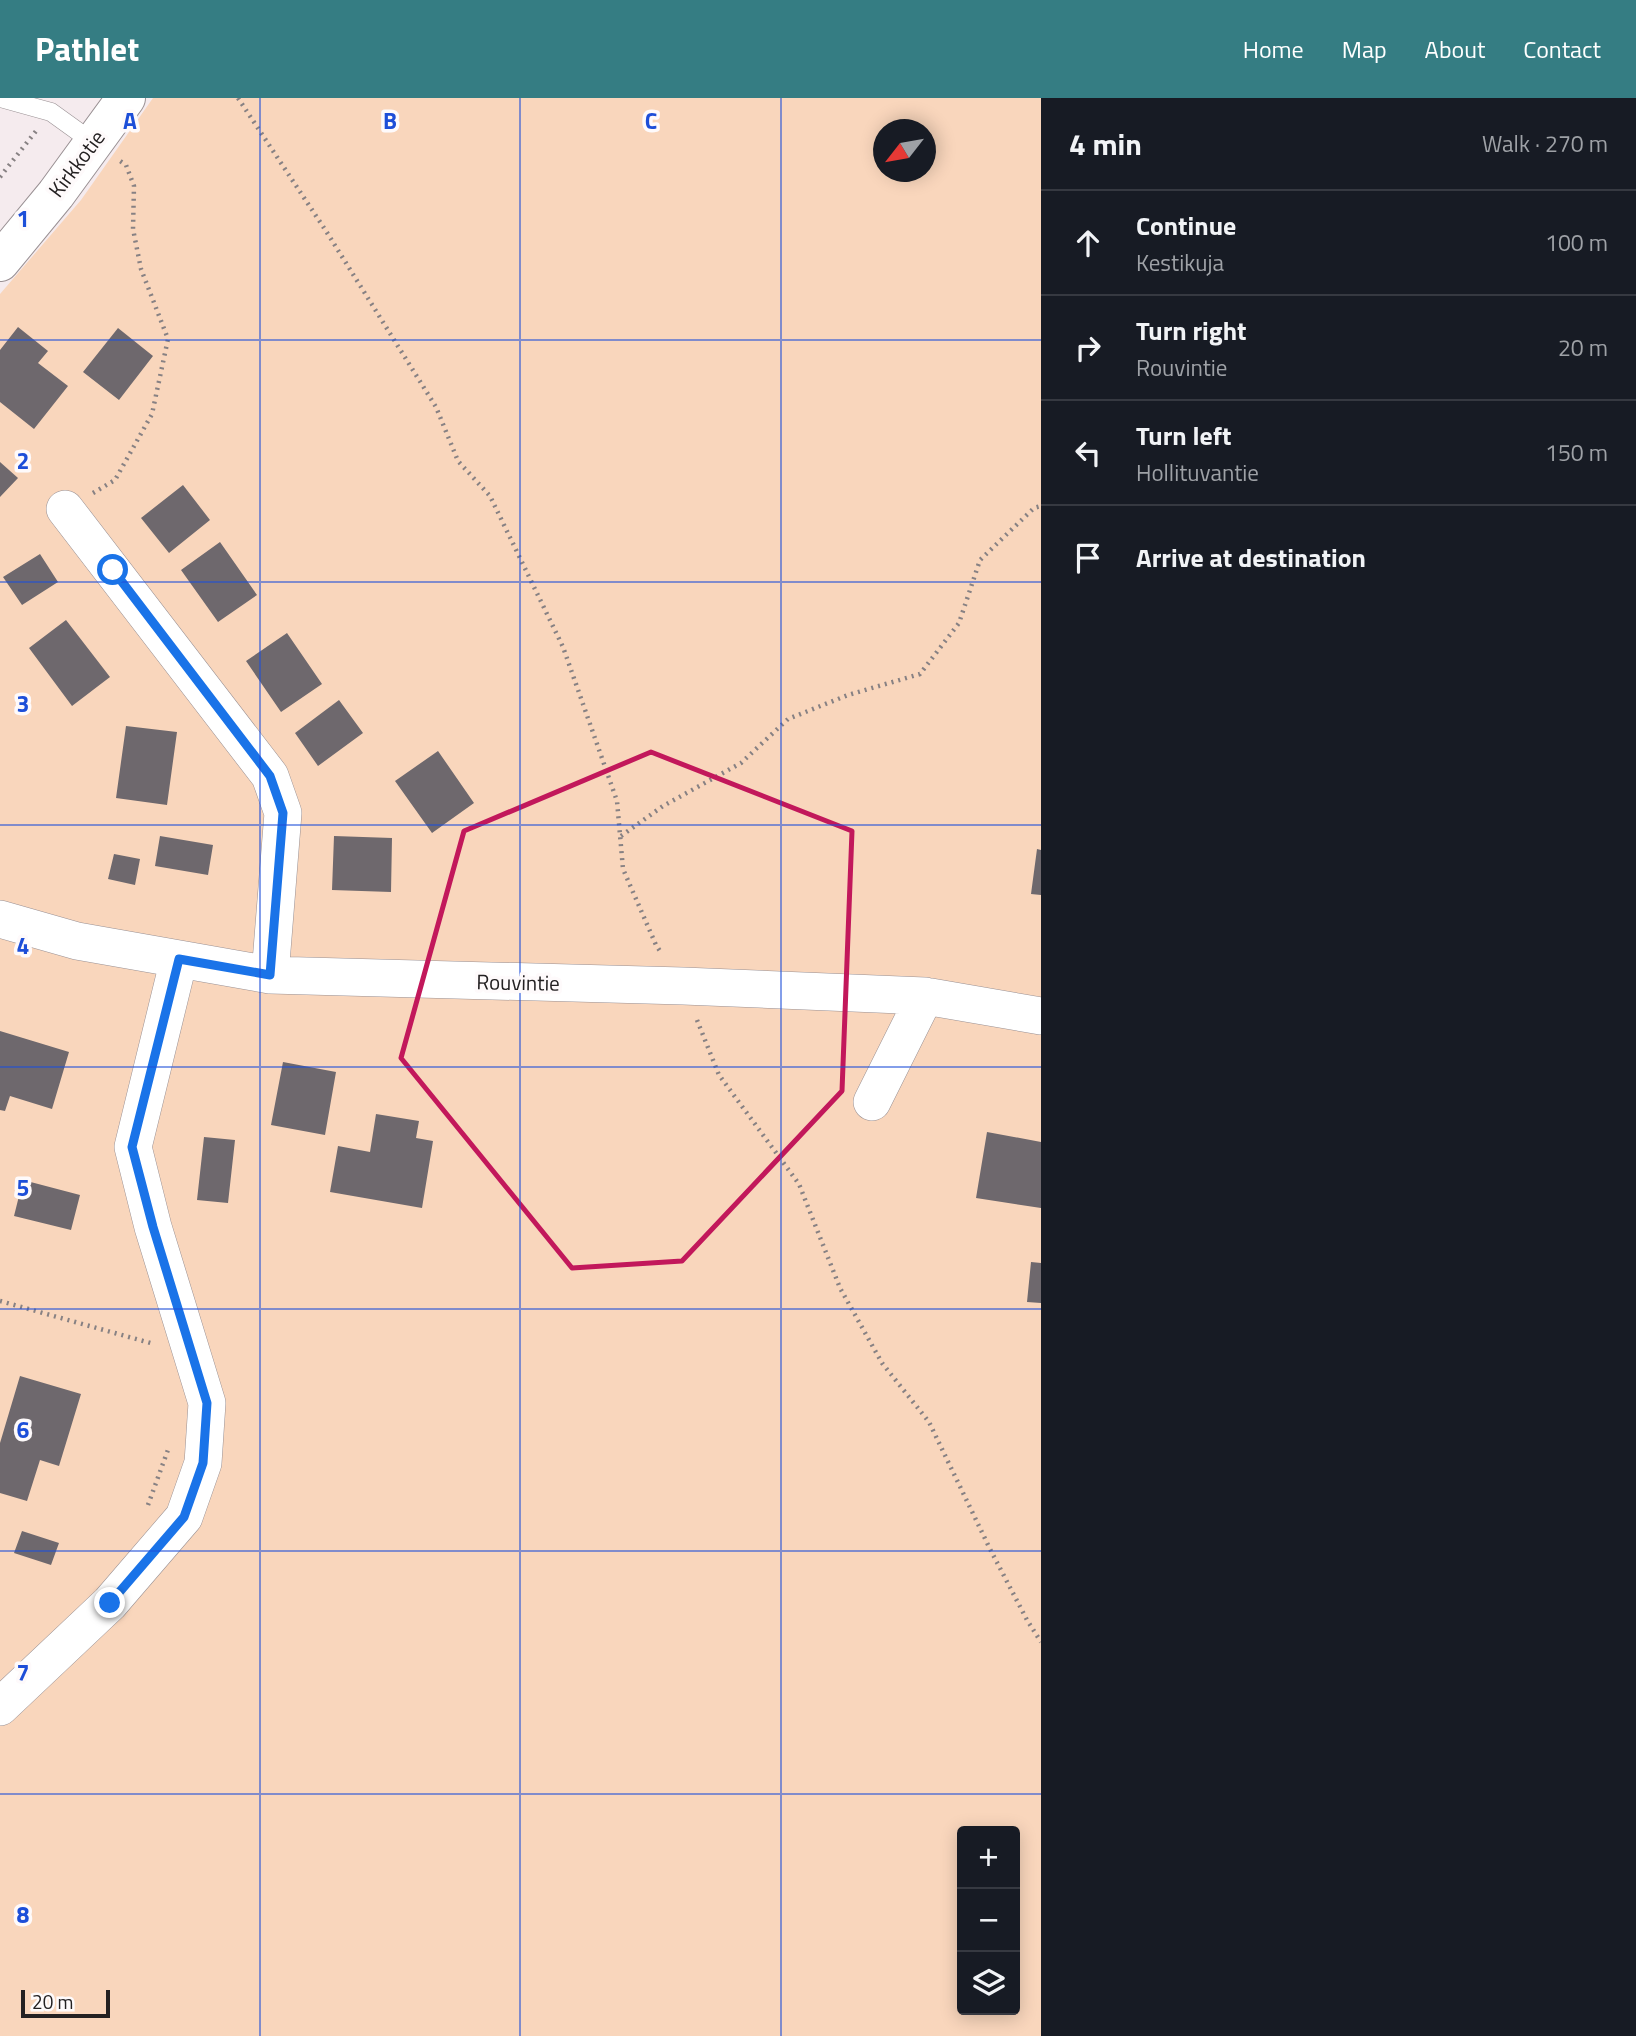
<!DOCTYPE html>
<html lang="en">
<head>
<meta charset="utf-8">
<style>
  :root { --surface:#171b24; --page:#20242c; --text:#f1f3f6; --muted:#9ea1a6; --line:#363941; --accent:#357d83 }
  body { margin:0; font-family:"Titillium Web",sans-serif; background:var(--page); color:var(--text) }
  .controls { position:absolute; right:21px; bottom:21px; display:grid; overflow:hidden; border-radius:7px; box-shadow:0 4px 18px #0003 }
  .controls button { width:63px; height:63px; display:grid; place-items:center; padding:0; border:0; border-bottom:2px solid var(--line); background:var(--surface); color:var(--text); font:35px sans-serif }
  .compass { position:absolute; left:873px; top:21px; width:63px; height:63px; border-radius:50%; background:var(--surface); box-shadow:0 4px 18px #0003; rotate:239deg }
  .scale { position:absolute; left:21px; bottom:18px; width:89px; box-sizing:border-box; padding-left:7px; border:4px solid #242122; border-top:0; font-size:19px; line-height:24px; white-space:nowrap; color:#242122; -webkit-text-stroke:5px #fefafb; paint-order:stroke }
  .stop { position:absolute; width:21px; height:21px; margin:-16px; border:5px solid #1a73e8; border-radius:50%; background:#fff }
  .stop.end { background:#1a73e8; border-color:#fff; box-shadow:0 2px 7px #0008 }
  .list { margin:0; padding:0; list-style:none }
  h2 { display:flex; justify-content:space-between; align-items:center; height:91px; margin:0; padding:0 28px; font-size:30px }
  h2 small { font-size:23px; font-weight:400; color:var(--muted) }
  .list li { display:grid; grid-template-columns:46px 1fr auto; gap:21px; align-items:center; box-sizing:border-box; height:105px; padding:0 28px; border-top:2px solid var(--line) }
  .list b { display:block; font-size:26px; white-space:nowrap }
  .list p { margin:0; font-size:23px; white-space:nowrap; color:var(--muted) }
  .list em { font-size:23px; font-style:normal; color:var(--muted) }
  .icon { flex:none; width:38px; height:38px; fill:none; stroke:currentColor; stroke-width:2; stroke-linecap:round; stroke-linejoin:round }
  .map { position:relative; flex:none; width:1041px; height:1938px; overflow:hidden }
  header { display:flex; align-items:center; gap:42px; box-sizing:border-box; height:98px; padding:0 35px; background:var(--accent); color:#fff }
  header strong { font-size:33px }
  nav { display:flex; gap:38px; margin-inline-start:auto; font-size:24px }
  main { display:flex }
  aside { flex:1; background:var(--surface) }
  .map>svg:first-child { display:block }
  .green { fill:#f9d6bc; fill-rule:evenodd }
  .building { fill:#6e686d }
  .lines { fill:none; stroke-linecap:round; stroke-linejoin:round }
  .lane-casing { stroke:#999093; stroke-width:19 }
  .street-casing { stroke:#999093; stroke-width:38 }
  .secondary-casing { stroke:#999093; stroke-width:40 }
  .path { stroke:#878183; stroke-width:4.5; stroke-dasharray:2 5; stroke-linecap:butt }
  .lane { stroke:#fff; stroke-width:18 }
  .street { stroke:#fff; stroke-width:37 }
  .secondary { stroke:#fff; stroke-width:38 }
  .route { stroke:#1a73e8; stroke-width:9 }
  .marked { fill:none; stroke:#c2185b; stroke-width:5; stroke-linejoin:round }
  .grid { fill:none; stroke:#1d4ed8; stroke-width:2; stroke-opacity:0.55 }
  .labels { text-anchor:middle; stroke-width:7; stroke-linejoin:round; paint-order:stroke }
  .street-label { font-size:21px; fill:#242122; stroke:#fefafb }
  .grid-label { font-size:23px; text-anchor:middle; font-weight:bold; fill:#1d4ed8; stroke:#fefafb; stroke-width:7; stroke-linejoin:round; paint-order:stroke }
</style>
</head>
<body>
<header>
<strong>Pathlet</strong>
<nav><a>Home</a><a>Map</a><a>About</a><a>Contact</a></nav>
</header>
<main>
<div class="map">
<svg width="1041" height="1938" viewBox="0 0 1041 1938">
  <rect width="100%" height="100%" fill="#f5ebee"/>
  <path class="green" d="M153,0H1041V1938H0V196L81,102ZM884,32H926V74H884ZM962,1733H1015V1912H962Z"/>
  <path class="building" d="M18,229L48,253L38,265L68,288L34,331L0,304V252Z
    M118,230L153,258L119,302L83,274Z
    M0,364L18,380L0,399Z
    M183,387L210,422L169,455L141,420Z
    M220,444L257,497L218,524L181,472Z
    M40,456L58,484L22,507L3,479Z
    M66,522L110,579L72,608L29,550Z
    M287,535L322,586L281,614L246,563Z
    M339,602L363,635L318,668L295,635Z
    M126,628L177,634L167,707L116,700Z
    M438,653L474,705L432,735L395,683Z
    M160,738L213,747L208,777L155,768Z
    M334,738L392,740L391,794L332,792Z
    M1037,751L1041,752V797L1031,796Z
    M114,756L140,761L135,787L108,781Z
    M0,933L69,954L52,1011L10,998L5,1013L0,1012Z
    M283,964L336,974L325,1037L271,1027Z
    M376,1016L419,1023L416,1040L433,1043L422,1110L330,1094L338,1048L370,1054Z
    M987,1034L1041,1044V1110L976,1100Z
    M204,1039L235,1042L228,1105L197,1102Z
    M23,1082L80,1097L71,1132L14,1118Z
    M1031,1164L1041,1165V1205L1027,1204Z
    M20,1278L81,1296L59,1368L40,1362L27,1403L0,1395V1345Z
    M22,1433L59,1445L51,1467L14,1455Z"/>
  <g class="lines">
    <g class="lane-casing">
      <path id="lane" d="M0,0L51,14L94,45"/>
    </g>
    <g class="street-casing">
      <path id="street" d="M65,411L270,678L283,715L270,877
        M0,821L77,843L270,877L683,888L925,898L1041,918
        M872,1004L925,898
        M0,1609L110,1505L184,1419L203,1365L207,1305L153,1129L133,1049L179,861"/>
    </g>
    <g class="secondary-casing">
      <path id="secondary" d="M0,164L56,96L126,0"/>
    </g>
    <path class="path" d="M238,0L326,133L436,309L458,363L490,398L563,549L617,703L623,771L656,847L662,856
      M0,79L36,33
      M93,395L115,382L152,316L168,241L141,171L133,131L134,88L126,67L120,63
      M621,738L663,708L741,665L788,621L848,597L920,576L959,525L980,462L1034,410L1041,408
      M697,922L719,977L799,1086L840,1190L882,1265L929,1324L990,1451L1027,1522L1041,1544
      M0,1203L154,1246
      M148,1407L169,1349"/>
    <use href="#lane" class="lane"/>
    <use href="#street" class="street"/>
    <use href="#secondary" class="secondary"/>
  </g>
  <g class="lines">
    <path class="route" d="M110,1505L184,1419L203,1365L207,1305L153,1129L132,1049L179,861L270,877L283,715L270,678L113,472"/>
  </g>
  <path class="marked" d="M651,654L852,733L842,993L682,1163L572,1170L401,960L464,733Z"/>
  <path class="grid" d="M260,0V1938M520,0V1938M781,0V1938M0,242H1041M0,484H1041M0,727H1041M0,969H1041M0,1211H1041M0,1453H1041M0,1696H1041"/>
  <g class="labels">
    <g class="street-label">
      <text transform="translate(77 66) rotate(-53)" y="7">Kirkkotie</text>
      <text transform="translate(518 885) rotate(1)" y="7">Rouvintie</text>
    </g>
  </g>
  <g class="grid-label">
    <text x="130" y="31">A</text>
    <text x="390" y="31">B</text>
    <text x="651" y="31">C</text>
    <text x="23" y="129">1</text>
    <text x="23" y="371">2</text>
    <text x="23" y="614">3</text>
    <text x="23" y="856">4</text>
    <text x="23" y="1098">5</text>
    <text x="23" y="1340">6</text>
    <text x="23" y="1583">7</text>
    <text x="23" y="1825">8</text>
  </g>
</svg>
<div class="controls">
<button>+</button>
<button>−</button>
<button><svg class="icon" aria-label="layers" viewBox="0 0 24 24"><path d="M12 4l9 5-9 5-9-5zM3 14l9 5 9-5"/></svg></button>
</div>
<svg class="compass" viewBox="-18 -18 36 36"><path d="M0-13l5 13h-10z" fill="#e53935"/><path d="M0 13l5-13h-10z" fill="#9ea1a6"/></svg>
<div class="scale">20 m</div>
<div class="stop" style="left:113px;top:472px"></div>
<div class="stop end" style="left:110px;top:1505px"></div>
</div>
<aside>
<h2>4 min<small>Walk · 270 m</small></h2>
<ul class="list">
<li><svg class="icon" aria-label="ahead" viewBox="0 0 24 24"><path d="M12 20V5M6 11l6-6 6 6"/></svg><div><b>Continue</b><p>Kestikuja</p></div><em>100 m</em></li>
<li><svg class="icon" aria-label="right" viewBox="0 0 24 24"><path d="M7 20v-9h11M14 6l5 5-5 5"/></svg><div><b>Turn right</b><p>Rouvintie</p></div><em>20 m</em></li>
<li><svg class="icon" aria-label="left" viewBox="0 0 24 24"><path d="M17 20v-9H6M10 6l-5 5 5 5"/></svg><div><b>Turn left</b><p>Hollituvantie</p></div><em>150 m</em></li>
<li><svg class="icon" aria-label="arrive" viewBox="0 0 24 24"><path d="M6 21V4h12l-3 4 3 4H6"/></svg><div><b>Arrive at destination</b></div></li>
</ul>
</aside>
</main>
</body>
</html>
